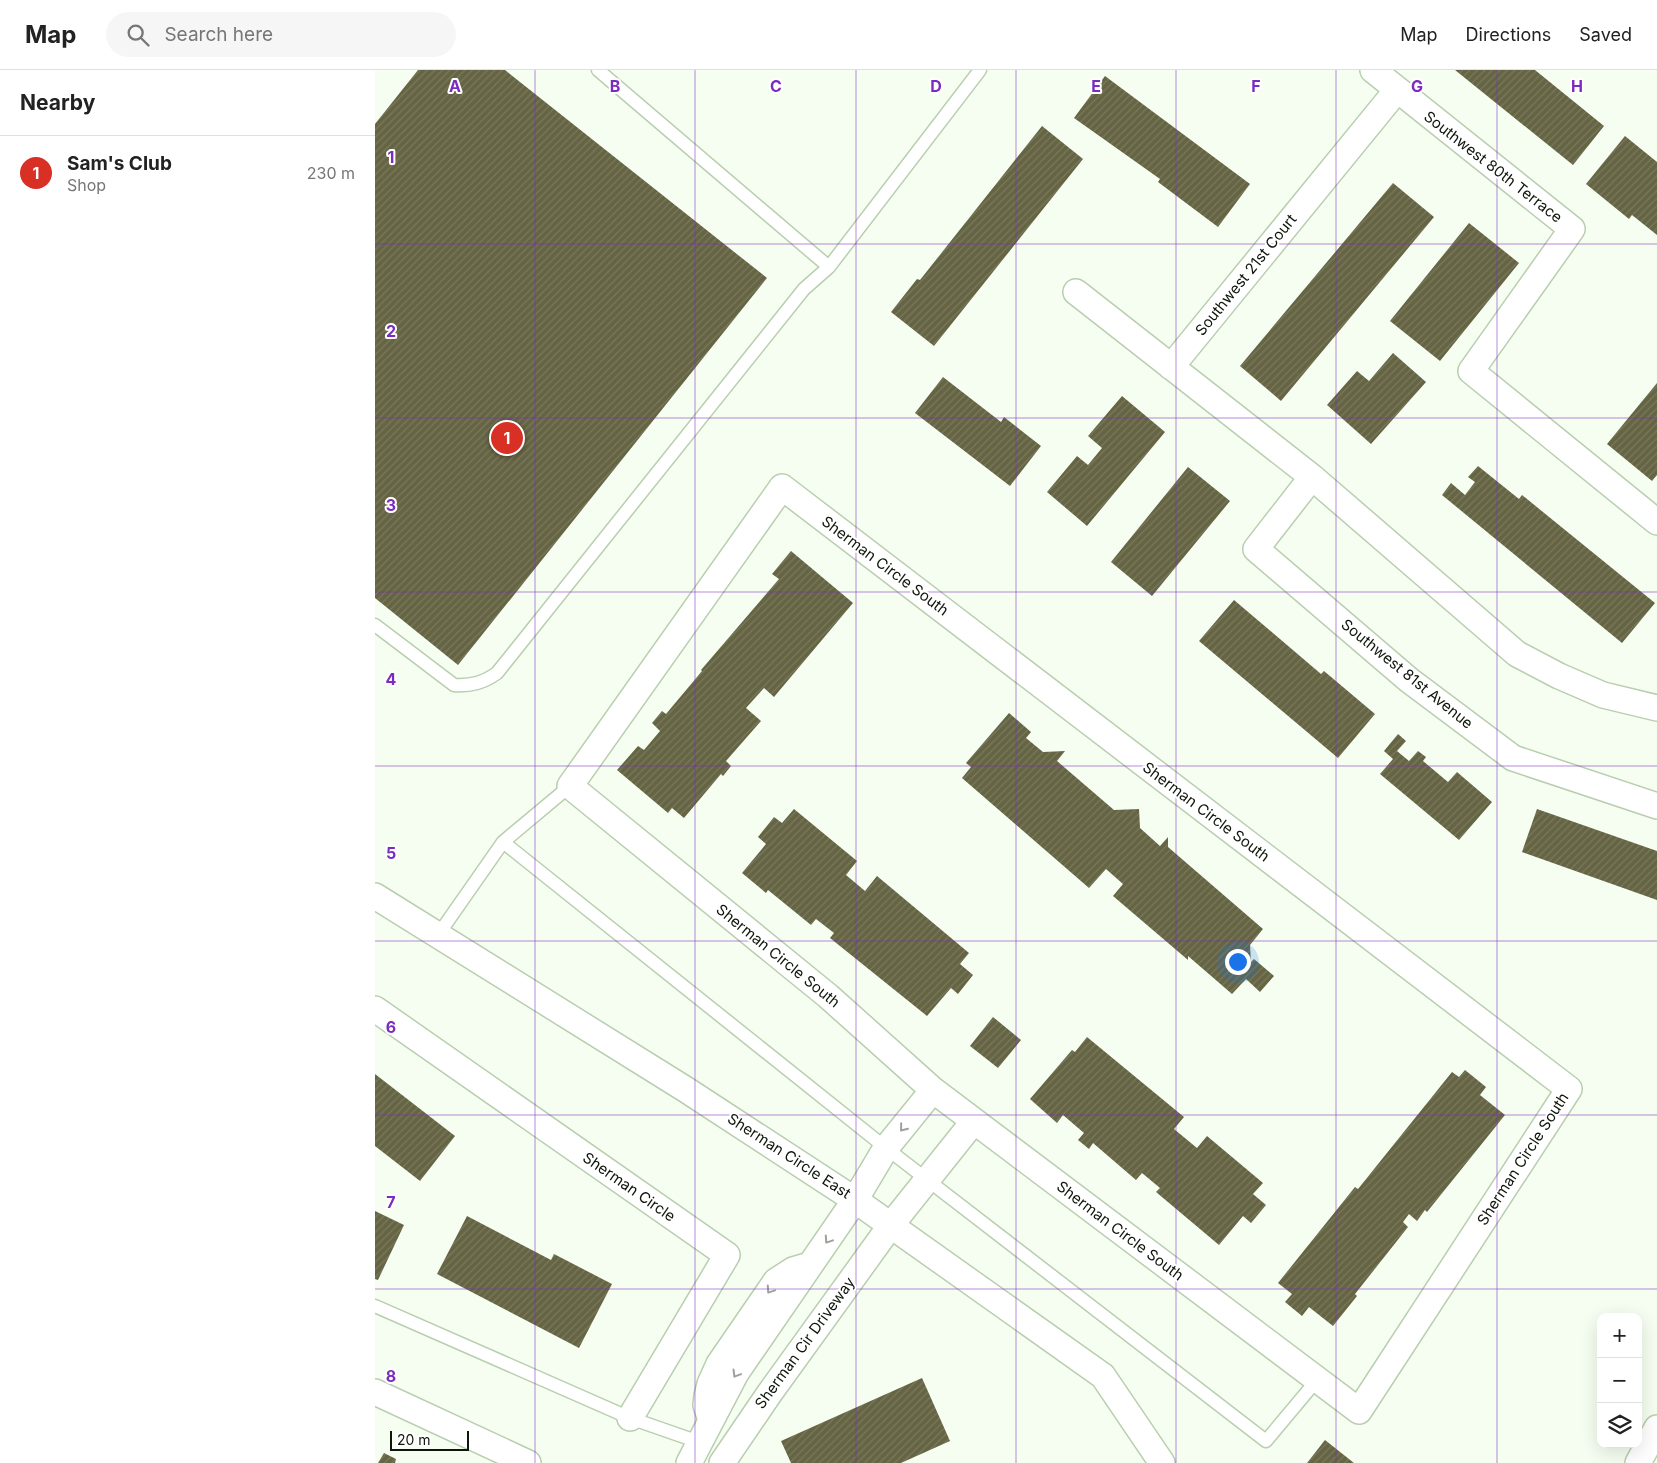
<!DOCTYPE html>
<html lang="en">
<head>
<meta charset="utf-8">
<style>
  :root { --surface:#fff; --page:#f6f6f6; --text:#222; --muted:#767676; --line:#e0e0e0; --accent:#d93025 }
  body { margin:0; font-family:Inter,sans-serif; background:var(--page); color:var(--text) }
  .controls { position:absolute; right:15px; bottom:15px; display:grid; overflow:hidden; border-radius:10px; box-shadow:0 5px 20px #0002 }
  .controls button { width:45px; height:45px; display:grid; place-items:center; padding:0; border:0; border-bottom:1px solid var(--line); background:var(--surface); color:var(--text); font:25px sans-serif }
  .scale { position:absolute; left:15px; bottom:12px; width:79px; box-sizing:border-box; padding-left:5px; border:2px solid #0e150a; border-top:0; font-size:14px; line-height:18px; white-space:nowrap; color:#0e150a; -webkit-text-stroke:4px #fff; paint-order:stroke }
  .you { position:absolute; left:862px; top:891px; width:18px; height:18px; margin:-12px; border:4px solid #fff; border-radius:50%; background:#1a73e8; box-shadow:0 0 0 8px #1a73e833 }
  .badge { display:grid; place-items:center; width:32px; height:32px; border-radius:50%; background:var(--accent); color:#fff; font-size:16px; font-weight:700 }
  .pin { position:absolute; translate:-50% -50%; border:2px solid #fff; box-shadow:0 1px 5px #0006 }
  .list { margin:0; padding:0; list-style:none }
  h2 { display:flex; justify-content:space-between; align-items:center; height:65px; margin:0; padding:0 20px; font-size:21px }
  h2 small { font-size:16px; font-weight:400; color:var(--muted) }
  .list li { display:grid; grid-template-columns:32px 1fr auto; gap:15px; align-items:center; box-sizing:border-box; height:75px; padding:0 20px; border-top:1px solid var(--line) }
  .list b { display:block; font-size:19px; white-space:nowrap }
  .list p { margin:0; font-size:16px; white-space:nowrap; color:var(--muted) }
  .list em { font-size:16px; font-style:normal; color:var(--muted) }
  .icon { flex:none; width:28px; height:28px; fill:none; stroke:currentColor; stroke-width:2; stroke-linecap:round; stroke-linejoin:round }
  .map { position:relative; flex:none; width:1282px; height:1393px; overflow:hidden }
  header { display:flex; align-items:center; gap:30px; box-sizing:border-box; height:70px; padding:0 25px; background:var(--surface); border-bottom:1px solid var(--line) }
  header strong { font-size:24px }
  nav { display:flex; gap:28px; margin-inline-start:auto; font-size:18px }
  .search { width:350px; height:45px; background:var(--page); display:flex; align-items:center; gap:12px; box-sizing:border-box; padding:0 18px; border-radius:28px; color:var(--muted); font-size:19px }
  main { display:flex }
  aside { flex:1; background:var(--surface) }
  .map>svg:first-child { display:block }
  .building { fill:url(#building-hatch) }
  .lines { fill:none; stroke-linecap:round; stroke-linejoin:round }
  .service-casing { stroke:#b9ceaf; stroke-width:15 }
  .minor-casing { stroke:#b9ceaf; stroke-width:28 }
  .service { stroke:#fff; stroke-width:12 }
  .minor { stroke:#fff; stroke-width:25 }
  .oneway { stroke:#9fa19d }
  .grid { fill:none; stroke:#7b2cbf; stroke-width:1; stroke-opacity:0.55 }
  .labels { text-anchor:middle; stroke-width:4; stroke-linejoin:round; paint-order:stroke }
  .street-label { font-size:15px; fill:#0e150a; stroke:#fff }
  .grid-label { font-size:16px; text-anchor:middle; font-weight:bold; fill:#7b2cbf; stroke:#fff; stroke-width:4; stroke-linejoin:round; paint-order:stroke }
</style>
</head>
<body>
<header>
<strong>Map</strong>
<div class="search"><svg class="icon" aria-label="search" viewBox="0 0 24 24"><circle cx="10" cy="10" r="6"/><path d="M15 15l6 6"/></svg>Search here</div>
<nav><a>Map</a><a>Directions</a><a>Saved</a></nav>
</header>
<main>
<aside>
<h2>Nearby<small></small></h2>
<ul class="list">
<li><span class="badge">1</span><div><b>Sam's Club</b><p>Shop</p></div><em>230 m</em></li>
</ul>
</aside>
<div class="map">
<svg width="1282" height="1393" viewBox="0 0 1282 1393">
  <defs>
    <pattern id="building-hatch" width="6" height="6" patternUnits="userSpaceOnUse" patternTransform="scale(1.25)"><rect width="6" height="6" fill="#656443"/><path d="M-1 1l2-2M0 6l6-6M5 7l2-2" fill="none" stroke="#7a7960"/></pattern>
  </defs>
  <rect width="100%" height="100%" fill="#f6fef1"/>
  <path class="building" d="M43,0H130L392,208L83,595L0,528V54Z
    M1080,0H1160L1229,56L1198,95Z
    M730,6L875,114L843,157L783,112L785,109L699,48Z
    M667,56L708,89L559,276L516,242L542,209L545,210Z
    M1250,66L1282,92V165L1257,145L1254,149L1211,114Z
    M1018,113L1059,147L906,331L865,296Z
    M1094,153L1144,193L1065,291L1015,251Z
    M1018,283L1051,312L996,374L952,335L982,301L994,311Z
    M568,307L626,352L629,347L666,376L635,416L540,343Z
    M1282,313V405L1277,411L1232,374Z
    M747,326L790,362L712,456L672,422L702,386L713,395L727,378L713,366Z
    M1103,396L1144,429L1147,425L1280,533L1247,573L1067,425L1076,413L1090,425L1100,412L1093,407Z
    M813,397L855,431L777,526L736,492Z
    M416,481L478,533L399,627L389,618L371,638L386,651L351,691L356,696L348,706L346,704L309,748L297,738L293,743L242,700L263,676L269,680L285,661L277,653L287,641L291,644L327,601L326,600L404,509L397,504Z
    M859,530L946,604L949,601L1000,644L963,688L824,571Z
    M634,643L656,662L651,668L668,682L690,681L682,691L739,740L764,739L765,758L785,776L793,767V777L888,859L875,875L876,892L879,889L899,906L885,922L871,909L857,924L813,886V890L738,826L748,814L731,799L714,818L587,708L596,697L591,693Z
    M1023,664L1031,671L1022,681L1034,691L1043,681L1051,687L1048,691L1073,712L1082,702L1117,732L1084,770L1005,704L1018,689L1009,681Z
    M419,739L482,791L471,805L490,821L502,806L594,883L585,894L598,905L583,924L576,918L552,946L455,868L459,863L441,849L436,855L393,820L391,823L367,803L391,774L383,767L399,747L407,753Z
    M1162,739L1282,781V830L1147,782Z
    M618,947L646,970L623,998L595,976Z
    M712,967L809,1047L799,1059L822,1078L832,1066L888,1113L878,1124L891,1135L876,1153L868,1146L844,1175L781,1122L785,1118L767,1103L761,1110L718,1073L714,1079L703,1070L709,1063L688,1045L682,1053L655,1029L697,980L700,982Z
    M1090,1000L1111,1017L1105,1025L1130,1045L1052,1142L1050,1140L1042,1151L1034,1144L1028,1152L1033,1157L980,1224L982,1226L958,1256L934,1237L927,1246L910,1232L917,1224L903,1213L980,1117L983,1119L1077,1002L1084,1007Z
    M0,1004L80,1066L45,1111L0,1076Z
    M0,1141L29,1155L3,1210L0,1209Z
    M92,1146L176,1190L179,1184L237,1214L204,1278L62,1204Z
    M547,1308L575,1371L526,1393H416L406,1371Z
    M950,1370L979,1393H932Z
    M9,1383L21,1389L20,1393H3Z"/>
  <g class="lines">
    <g class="service-casing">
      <path id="service" d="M223,0L454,197L605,0
        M0,555L79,615C96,616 108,613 122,603L429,219L454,197
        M128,772L511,1078L891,1371L942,1310
        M63,865L128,772L195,716
        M0,1236L255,1348L324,1372"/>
    </g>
    <g class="minor-casing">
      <path id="minor" d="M998,0L1197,159L1096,301L1282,452
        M701,222L937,407L881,479L1034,610L1138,688L1282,736
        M796,297L1022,20
        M937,407L1142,584L1184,606L1228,625L1282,638
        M407,417L1194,1019L984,1341L558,1020L453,926L195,716Z
        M0,826L310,1019L480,1130L728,1306L787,1393
        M0,939L352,1185L255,1348
        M0,1322L153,1393
        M336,1350L331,1335L332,1326L335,1314L344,1294L401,1211L418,1200L435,1195
        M314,1393L361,1303L480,1130L511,1078L558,1020
        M347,1393L394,1324L516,1155L599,1051
        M1263,1393L1282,1358"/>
    </g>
    <use href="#service" class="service"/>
    <use href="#minor" class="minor"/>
  </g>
  <defs><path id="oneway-chevron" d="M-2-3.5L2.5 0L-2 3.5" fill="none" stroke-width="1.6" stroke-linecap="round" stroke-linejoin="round" transform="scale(1.25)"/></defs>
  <g class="oneway">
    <use href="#oneway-chevron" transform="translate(528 1058) rotate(129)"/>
    <use href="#oneway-chevron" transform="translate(453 1170) rotate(124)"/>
    <use href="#oneway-chevron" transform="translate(395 1220) rotate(124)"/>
    <use href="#oneway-chevron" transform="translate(361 1304) rotate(121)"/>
  </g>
  <path class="grid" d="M160,0V1393M320,0V1393M481,0V1393M641,0V1393M801,0V1393M961,0V1393M1122,0V1393M0,174H1282M0,348H1282M0,522H1282M0,696H1282M0,871H1282M0,1045H1282M0,1219H1282"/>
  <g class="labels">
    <g class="street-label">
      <text transform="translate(1118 97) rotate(38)" y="5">Southwest 80th Terrace</text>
      <text transform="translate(871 205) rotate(-51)" y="5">Southwest 21st Court</text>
      <text transform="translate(510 496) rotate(37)" y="5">Sherman Circle South</text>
      <text transform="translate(1032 604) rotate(39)" y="5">Southwest 81st Avenue</text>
      <text transform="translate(831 742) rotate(37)" y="5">Sherman Circle South</text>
      <text transform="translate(403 886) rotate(39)" y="5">Sherman Circle South</text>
      <text transform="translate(414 1086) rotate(33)" y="5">Sherman Circle East</text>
      <text transform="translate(1148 1089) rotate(-57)" y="5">Sherman Circle South</text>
      <text transform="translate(254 1117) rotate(35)" y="5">Sherman Circle</text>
      <text transform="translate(745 1161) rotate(37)" y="5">Sherman Circle South</text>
      <text transform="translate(430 1273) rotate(-54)" y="5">Sherman Cir Driveway</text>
    </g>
  </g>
  <g class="grid-label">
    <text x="80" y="22">A</text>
    <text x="240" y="22">B</text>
    <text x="401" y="22">C</text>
    <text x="561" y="22">D</text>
    <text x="721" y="22">E</text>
    <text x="881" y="22">F</text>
    <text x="1042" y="22">G</text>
    <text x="1202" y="22">H</text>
    <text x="16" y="93">1</text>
    <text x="16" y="267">2</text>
    <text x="16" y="441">3</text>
    <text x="16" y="615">4</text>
    <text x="16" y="789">5</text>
    <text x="16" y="963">6</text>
    <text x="16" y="1138">7</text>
    <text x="16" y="1312">8</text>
  </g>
</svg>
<div class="controls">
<button>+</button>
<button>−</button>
<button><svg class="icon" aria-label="layers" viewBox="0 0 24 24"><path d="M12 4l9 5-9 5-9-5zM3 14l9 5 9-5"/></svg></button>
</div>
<div class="scale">20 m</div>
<div class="you"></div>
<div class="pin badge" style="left:132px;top:368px">1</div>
</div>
</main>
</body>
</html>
